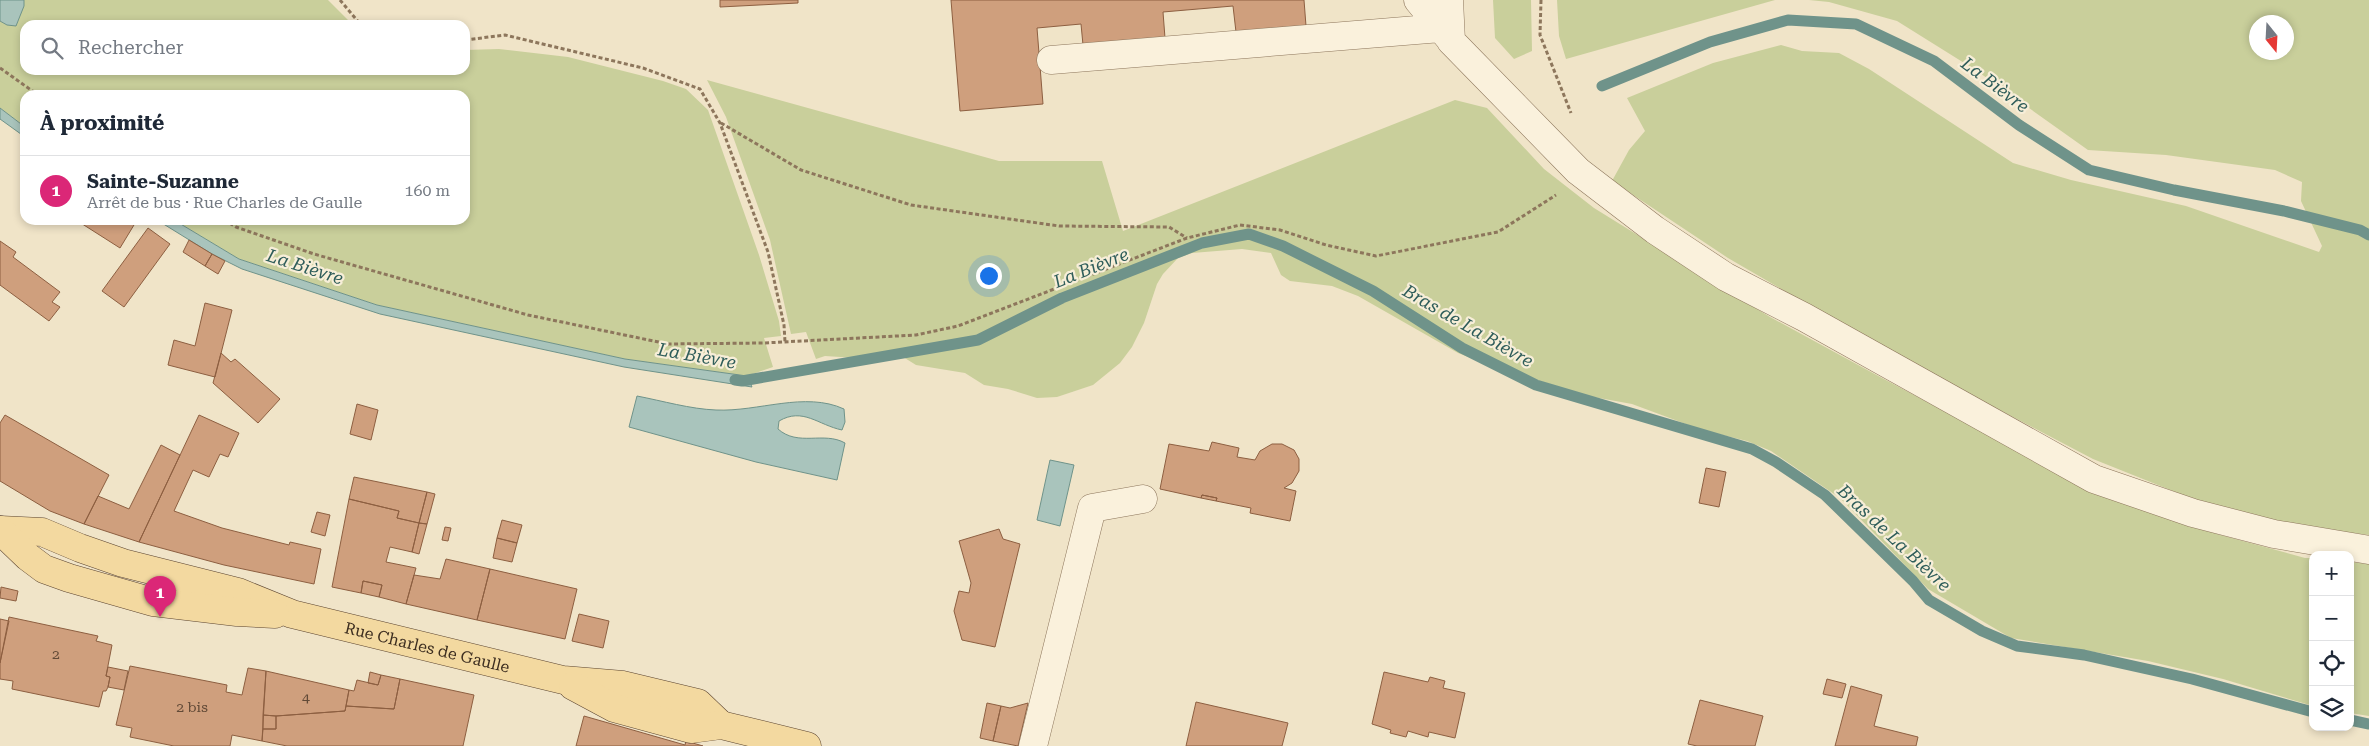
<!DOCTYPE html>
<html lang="fr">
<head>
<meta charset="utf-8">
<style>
  :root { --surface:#fff; --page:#f6f6f7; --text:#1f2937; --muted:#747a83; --line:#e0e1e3; --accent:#db2777 }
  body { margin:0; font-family:"Roboto Serif",serif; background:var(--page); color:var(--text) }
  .controls { position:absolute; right:15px; bottom:15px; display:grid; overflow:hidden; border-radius:10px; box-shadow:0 2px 8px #0003 }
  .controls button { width:45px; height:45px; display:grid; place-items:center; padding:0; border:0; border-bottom:1px solid var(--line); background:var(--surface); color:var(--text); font:25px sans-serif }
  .compass { position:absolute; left:2249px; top:15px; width:45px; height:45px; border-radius:50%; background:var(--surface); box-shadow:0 2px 8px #0003; rotate:162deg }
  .you { position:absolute; left:988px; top:275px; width:18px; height:18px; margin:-12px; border:4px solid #fff; border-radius:50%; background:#1a73e8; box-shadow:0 0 0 8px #1a73e833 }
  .badge { display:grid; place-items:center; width:32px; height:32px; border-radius:50%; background:var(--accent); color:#fff; font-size:16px; font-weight:700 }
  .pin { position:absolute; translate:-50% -41px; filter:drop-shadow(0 1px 2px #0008) }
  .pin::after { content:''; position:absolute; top:26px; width:18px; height:15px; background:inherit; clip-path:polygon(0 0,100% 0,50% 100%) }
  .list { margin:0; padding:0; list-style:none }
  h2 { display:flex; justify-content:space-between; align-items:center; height:65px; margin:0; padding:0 20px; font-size:21px }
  h2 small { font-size:16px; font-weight:400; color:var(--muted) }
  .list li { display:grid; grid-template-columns:32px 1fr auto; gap:15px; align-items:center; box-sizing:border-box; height:70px; padding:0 20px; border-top:1px solid var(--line) }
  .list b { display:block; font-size:19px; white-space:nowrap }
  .list p { margin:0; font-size:16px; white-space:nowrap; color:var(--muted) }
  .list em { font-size:16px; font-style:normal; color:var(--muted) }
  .icon { flex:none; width:28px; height:28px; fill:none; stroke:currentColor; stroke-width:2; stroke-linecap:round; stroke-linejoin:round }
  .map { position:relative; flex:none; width:2369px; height:746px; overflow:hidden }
  .search { position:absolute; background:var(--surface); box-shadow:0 2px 8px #0003; left:20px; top:20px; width:450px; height:55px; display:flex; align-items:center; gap:12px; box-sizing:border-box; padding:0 18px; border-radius:15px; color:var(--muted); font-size:19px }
  .panel { position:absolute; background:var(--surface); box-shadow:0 2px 8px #0003; left:20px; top:90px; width:450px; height:135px; border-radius:15px }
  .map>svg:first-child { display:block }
  .green { fill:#c9cf9b; fill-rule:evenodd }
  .water { fill:#a9c4bc; stroke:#6f938a }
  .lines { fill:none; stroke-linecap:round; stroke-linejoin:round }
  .stream { stroke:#6f938a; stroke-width:11 }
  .building { fill:#cf9f7d; stroke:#8d5f41 }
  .minor-casing { stroke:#8d765c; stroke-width:29 }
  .major-casing { stroke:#5b4430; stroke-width:29 }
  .path { stroke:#8d765c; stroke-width:3; stroke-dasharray:4 2.5; stroke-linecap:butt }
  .minor { stroke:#faf1dc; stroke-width:28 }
  .major { stroke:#f3d9a0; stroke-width:28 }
  .labels { text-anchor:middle; stroke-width:4.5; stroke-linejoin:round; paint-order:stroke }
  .number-label { font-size:14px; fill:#624a37 }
  .street-label { font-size:16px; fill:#3d2e20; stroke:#f7eed8 }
  .water-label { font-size:18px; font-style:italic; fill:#2f5d5a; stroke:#f7eed8 }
</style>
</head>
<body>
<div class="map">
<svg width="2369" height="746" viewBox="0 0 2369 746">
  <rect width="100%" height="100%" fill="#f0e4c8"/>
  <path class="green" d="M24,0H328L353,25H25V70H465V50L499,49L568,57L663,81L686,89L708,110L759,255L779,321L781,336L764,338L773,367L747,376L625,359L377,305L239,259L174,220H465V95H25V127L0,108V21L7,25L24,6Z
    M1493,0H1531L1532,51L1514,59L1495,38Z
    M1557,0H1775L1566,59L1559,36Z
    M1809,0H2369V535L2285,525L2188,497L2093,459L1904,360L1728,258L1612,181L1629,150L1645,131L1627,98L1713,63L1781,45L1802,51L1839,53L1869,69L2013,163L2071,180L2186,206L2319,252L2322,246L2301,201L2302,182L2275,170L2166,155L2088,150L1977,71L1897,21L1829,2ZM2256,22H2286V52H2256Z
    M707,80L999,161H1102L1123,231L1455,100L1487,108L1544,169L1594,208L1770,317L1882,378L2064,475L2217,534L2305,558H2313V706L2223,679L2148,661L2011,638L1928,589L1840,498L1771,451L1747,441L1702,430L1632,404L1588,396L1489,365L1458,353L1358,296L1332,286L1290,281L1281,275L1271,253L1242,249L1192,253L1178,258L1163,274L1157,284L1144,323L1132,347L1120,363L1093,385L1057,397L1037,398L1008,389L984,385L965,373L916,365L900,355L856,358L825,356L816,359L806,332L791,334L770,240L726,117Z
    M2350,562L2369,564V716L2350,713Z"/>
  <path class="water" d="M0,0H24V6L16,26L7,25L0,21Z
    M0,108L25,127V137L0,119Z
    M157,220H174L239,259L377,305L625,359L747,376L752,387L624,367L380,314L242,269L212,254Z
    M637,396C663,401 690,409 716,410C758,412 805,391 844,409L845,422L842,430C818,425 803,407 779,421L778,429C798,447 824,431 845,443L837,480L756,462L629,427Z
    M1050,460L1074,465L1060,526L1037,520Z"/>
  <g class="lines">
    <path class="stream" d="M1602,86L1710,42L1788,20L1856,24L1934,61L2019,125L2089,170L2174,190L2284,211L2360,230L2369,235
      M735,380L742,381L978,340L1062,298L1202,243L1249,234L1283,246L1373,291L1462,348L1536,385L1752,449L1776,462L1825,495L1913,581L1929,600L1982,631L2017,646L2084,655L2192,679L2313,712
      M2350,720L2369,724"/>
  </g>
  <path class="building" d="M720,0H798V3L720,7Z
    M951,0H1304L1306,26L1236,32L1233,6L1163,12L1165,38L1083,45L1081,24L1037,28L1043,104L960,111Z
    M76,220H137L120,248Z
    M148,228L170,244L124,307L102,291Z
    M189,240L212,254L205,266L183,252Z
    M0,241L16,252L13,257L60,292L52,302L60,307L49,321L0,285Z
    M212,254L225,261L218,274L205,266Z
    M205,303L232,310L215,377L168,365L174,340L195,346Z
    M221,353L231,362L235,359L280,399L258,423L213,383Z
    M357,404L378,410L371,440L350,434Z
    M5,415L109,475L84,524L50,511L0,481V423Z
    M199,415L239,433L228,457L220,454L209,477L193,470L174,511L222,528L289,545L290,542L321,549L314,584L224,565L139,542Z
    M1212,442L1239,448L1237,457L1255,460L1260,451L1272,444H1282L1294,450L1299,459V471L1292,483L1284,488L1296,491L1290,521L1250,513L1251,508L1216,501L1217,498L1202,495L1201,498L1160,489L1169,444L1209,451Z
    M161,445L180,455L139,542L84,524L98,496L129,509Z
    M1706,468L1726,472L1719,507L1699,503Z
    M354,477L427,492L419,523L397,518L399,511L349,499Z
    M427,492L435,494L427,524L419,523Z
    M1202,495L1217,498L1216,501L1201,498Z
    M349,499L399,511L397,518L419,523L412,552L390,547L386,562L416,568L406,604L379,597L382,585L363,581L361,593L332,587Z
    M317,512L330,515L325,536L311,532Z
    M502,520L522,525L517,543L497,538Z
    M419,523L427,524L419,554L412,552Z
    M445,527L451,528L448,541L442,540Z
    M999,529L1003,539L1020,544L995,647L962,640L954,611L959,591L969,593L971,583L959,541Z
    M497,538L517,543L512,562L493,558Z
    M446,559L490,569L477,620L406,604L414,575L440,579Z
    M490,569L577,589L565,639L477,620Z
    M363,581L382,585L379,597L361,593Z
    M1,587L18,591L16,601L0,598Z
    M579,614L609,621L603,648L572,641Z
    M9,617L98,636L96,641L112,645L106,676L110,677L108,687L106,691H103L99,707L12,689L13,681L0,679V663Z
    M0,619L9,621L0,663Z
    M130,666L227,685L226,692L242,695L248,668L266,671L262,741L232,735L230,746H174L130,737L132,728L116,725Z
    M108,667L128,671L124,690L108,687L110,677L106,676Z
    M266,671L349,690L345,711L276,716L263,715Z
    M370,672L381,675L378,685L368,683Z
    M1384,672L1428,682L1430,677L1445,681L1443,688L1465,693L1455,738L1429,732L1428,737L1408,731L1406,737L1390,733L1391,730L1372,724Z
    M381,675L400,679L394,709L346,706L349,690L354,691L357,680L378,685Z
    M400,679L474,695L463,746H287L262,741L263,729H276V716L345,711L346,706L394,709Z
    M1827,679L1846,684L1842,698L1823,694Z
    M1851,686L1882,695L1874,726L1918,737L1916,746H1835Z
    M1700,700L1763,716L1755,746H1697L1688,744Z
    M1196,702L1288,723L1282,746H1186Z
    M987,703L1001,706L993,741L980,738Z
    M1028,703L1018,746L993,741L1001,706L1010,708Z
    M263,715L276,716V729H263Z
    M584,716L685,745L686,741L703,746H576Z"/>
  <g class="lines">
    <g class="minor-casing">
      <path id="minor" d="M1418,0L1450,39
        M1449,0L1451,41L1578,171L1655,230L1726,277L1804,317L2094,479L2193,513L2274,534L2369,550
        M1051,60L1441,28
        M1033,746L1092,508L1143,499"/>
    </g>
    <g class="major-casing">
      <g id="major">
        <path id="s1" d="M0,530L42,532L80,548L123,563L238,592L292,614L563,680L623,685L698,703L721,725"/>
        <path d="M0,530L28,557L44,569L69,578L153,602L237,612L275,614"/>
        <path d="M573,686L614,708L691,729L721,725L807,746"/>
      </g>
    </g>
    <path class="path" d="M340,0L361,25
      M1541,0L1540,35L1571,113
      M465,40L505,35L643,68L700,89L720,123L768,252L784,325L785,342
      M0,68L38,95
      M721,123L801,170L911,205L1059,226L1169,227L1187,238
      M224,220L236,227L314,254L528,315L668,344L764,343L916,335L958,326L1187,238L1240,225L1280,230L1326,245L1376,256L1498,232L1556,195"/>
    <use href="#minor" class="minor"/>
    <use href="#major" class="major"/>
  </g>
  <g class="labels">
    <g class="number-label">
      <text x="56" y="659">2</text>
      <text x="306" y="702">4</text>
      <text x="192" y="712">2 bis</text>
    </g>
    <g class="street-label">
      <text dy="6" stroke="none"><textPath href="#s1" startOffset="445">Rue Charles de Gaulle</textPath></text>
    </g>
    <g class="water-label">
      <text transform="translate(1995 85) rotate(37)" y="6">La Bièvre</text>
      <text transform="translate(305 267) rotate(18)" y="6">La Bièvre</text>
      <text transform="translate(1091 268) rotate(-22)" y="6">La Bièvre</text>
      <text transform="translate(1468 326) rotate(30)" y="6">Bras de La Bièvre</text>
      <text transform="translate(697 356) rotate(10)" y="6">La Bièvre</text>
      <text transform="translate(1894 538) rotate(43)" y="6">Bras de La Bièvre</text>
    </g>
  </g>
</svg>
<div class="controls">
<button>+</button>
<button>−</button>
<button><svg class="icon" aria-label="locate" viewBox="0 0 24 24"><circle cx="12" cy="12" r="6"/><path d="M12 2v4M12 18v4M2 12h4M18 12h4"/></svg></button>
<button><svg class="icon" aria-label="layers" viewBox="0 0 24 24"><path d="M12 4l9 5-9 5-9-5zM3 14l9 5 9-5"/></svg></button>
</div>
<svg class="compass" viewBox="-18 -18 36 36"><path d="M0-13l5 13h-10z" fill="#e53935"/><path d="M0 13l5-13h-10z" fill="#747a83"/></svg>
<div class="you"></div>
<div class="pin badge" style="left:160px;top:617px">1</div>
<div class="search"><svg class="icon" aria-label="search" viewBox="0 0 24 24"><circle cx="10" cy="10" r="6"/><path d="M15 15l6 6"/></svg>Rechercher</div>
<section class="panel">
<h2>À proximité<small></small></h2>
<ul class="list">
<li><span class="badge">1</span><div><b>Sainte-Suzanne</b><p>Arrêt de bus · Rue Charles de Gaulle</p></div><em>160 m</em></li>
</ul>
</section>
</div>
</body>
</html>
